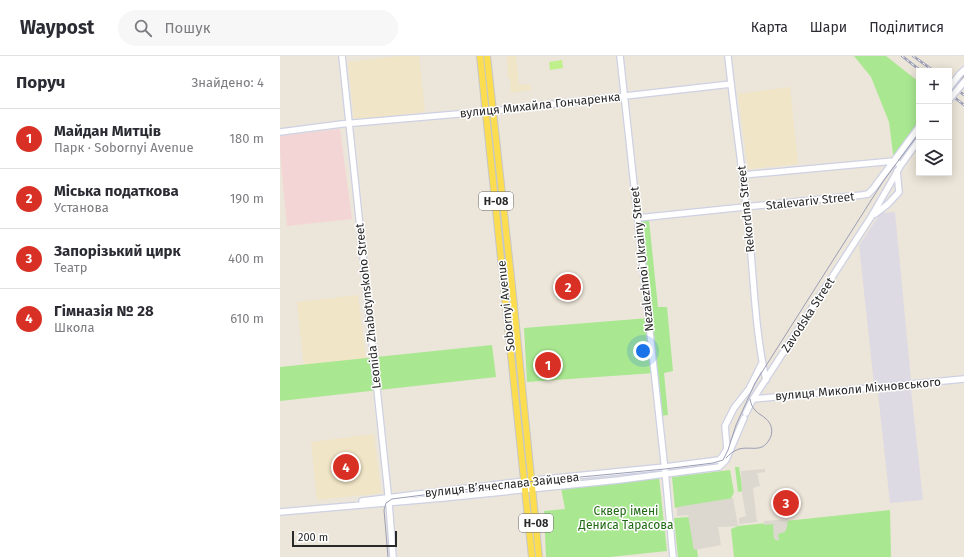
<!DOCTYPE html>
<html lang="uk">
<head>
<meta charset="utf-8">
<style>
  :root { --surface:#fff; --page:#f7f7f7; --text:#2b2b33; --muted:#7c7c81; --line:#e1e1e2; --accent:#d93025 }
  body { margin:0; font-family:"Fira Sans",sans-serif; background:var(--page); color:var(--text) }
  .controls { position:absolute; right:12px; top:12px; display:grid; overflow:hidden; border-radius:0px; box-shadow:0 2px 10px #0003 }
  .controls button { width:36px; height:36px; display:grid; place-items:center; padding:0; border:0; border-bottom:1px solid var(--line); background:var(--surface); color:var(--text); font:20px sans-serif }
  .scale { position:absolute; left:12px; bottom:10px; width:105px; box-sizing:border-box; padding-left:4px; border:2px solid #292929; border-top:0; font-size:11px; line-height:14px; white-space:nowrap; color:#292929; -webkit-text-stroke:3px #fff; paint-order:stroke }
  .you { position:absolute; left:363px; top:295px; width:14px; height:14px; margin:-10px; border:3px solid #fff; border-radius:50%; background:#1a73e8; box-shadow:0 0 0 6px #1a73e833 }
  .badge { display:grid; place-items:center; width:26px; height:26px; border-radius:50%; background:var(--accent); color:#fff; font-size:13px; font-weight:700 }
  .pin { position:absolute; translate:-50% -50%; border:2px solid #fff; box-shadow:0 1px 4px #0006 }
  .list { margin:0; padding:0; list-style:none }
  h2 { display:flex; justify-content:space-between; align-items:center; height:52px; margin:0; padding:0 16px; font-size:17px }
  h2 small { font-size:13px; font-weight:400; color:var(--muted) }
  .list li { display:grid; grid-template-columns:26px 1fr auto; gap:12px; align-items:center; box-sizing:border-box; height:60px; padding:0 16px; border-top:1px solid var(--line) }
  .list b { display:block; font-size:15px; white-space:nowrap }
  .list p { margin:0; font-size:13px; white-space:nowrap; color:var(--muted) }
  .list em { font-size:13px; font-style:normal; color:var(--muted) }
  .icon { flex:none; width:22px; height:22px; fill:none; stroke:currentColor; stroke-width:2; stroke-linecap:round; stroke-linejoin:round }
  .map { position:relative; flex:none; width:684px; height:501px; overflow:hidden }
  header { display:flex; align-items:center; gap:24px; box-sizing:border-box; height:56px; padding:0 20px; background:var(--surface); border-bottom:1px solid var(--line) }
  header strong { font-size:19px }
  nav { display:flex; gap:22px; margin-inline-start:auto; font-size:14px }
  .search { width:280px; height:36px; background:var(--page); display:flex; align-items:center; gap:10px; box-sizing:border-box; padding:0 14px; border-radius:22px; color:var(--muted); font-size:15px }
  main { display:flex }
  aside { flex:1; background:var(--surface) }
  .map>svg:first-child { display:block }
  .industrial { fill:#dedae4 }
  .education { fill:#f0e5c6 }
  .medical { fill:#f4d5d5 }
  .green { fill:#a9e891 }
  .pitch { fill:#bff08b }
  .plaza { fill:#dcd8d0 }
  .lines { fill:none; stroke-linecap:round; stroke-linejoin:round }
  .secondary-casing { stroke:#ced1e3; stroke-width:8 }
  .primary-casing { stroke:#c7c7c7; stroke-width:8 }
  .secondary { stroke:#fff; stroke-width:5.5 }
  .primary { stroke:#fbdd4f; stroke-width:6 }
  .tram { stroke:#9b9eb5; stroke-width:1 }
  .rail-casing { stroke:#9b9eb5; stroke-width:2.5 }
  .rail { stroke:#fff; stroke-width:1; stroke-dasharray:3; stroke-linecap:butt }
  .secondary-bridge-casing { stroke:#ced1e3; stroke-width:8; stroke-linecap:butt }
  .secondary-bridge { stroke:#fff; stroke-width:5.5 }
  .labels { text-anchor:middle; stroke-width:3; stroke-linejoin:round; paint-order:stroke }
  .shield { fill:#fff; stroke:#696969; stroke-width:1 }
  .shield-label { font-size:11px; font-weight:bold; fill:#292929 }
  .street-label { font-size:12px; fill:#292929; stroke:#fff }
  .park-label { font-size:12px; fill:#216a14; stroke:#fff }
</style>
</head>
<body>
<header>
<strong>Waypost</strong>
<div class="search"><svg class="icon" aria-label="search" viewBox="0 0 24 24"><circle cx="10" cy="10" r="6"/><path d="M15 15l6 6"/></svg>Пошук</div>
<nav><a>Карта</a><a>Шари</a><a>Поділитися</a></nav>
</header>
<main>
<aside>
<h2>Поруч<small>Знайдено: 4</small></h2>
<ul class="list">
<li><span class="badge">1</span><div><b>Майдан Митців</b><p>Парк · Sobornyi Avenue</p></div><em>180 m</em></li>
<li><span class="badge">2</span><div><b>Міська податкова</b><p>Установа</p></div><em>190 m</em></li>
<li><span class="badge">3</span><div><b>Запорізький цирк</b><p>Театр</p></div><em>400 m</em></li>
<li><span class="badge">4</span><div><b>Гімназія № 28</b><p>Школа</p></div><em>610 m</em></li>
</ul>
</aside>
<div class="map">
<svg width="684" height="501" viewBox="0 0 684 501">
  <rect width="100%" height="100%" fill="#ece5d9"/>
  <path class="industrial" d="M615,156L631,324L594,328L579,189L601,157Z
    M631,333L643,444L610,447L598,337Z"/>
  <path class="education" d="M122,0H139L145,56L74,64L68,6Z
    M227,0H236L239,29L250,28L251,34L231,37L230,22H228Z
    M510,31L518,108L468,113L458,38Z
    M78,239L86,304L24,311L17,246Z
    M94,378L101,437L37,444L31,386Z"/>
  <path class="medical" d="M60,73L72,163L7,170L0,96V80Z"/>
  <path class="green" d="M574,0H606L639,26V71L614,105L609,66L591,21Z
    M369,164L378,251H387L393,315L384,317L388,359L380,360L360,165Z
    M369,262L374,317L247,326L244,272Z
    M212,289L216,321L0,345V311Z
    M455,411H459L463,435L458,436Z
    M450,414L454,436L449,447L395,452L392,421Z
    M379,421L387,495L330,501H266L264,455L285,453L281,432Z
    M610,454L611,501H454L451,473L458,470Z
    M409,461L414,493H417L418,501H398L394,462Z"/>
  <path class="pitch" d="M282,4L283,12L270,14L269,6Z"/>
  <path class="plaza" d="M485,413V416L477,417L480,430L473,432L477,466L459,468V462L466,460L462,438L461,415Z
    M453,442L458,470L438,471L441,489L414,494L408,459L397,460V451Z
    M508,463L507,471L505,476L498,478L499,485L494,483L493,468L484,469V465Z"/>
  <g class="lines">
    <g class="secondary-casing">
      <path id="secondary" d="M62,0L109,447L113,501
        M340,0L385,415L393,501
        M448,0C454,59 463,117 469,176C474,225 475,275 486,324
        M679,19L684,14
        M0,76L62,68L213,55L451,28
        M621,109L639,84
        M463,119L614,105
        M595,158L608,148L619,136L617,115
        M358,162L582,139L588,138L593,133L639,71
        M473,343L684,323
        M466,357L473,343L591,161L621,109L614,105
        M442,401L447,393L445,370L454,352L469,333L482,307
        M82,445L245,425L385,411L439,404L442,401
        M0,456L163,442L339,424L439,411L446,404L464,362"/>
    </g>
    <g class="primary-casing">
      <path id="primary" d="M200,0L252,501
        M207,0L232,230L259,501"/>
    </g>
    <use href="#secondary" class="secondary"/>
    <use href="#primary" class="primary"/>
    <path class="tram" d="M669,39L684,20
      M446,402C450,398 453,395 459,393C470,390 482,397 489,384C494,377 492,367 485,362C482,359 478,358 475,354C472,351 471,348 470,343
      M108,501L104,454L106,447L112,443L237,427L385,413L433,407L443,404L448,394L456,369L475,327L604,124L639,77"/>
    <g class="rail-casing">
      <path id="rail" d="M622,0L641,15
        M633,0L654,15
        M669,27L684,39
        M669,37L684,49"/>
    </g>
    <use href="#rail" class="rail"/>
    <g class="secondary-bridge-casing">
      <path id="secondary-bridge" d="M669,32L679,19
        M669,44L684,26"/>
    </g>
    <use href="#secondary-bridge" class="secondary-bridge"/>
  </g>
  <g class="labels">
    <g class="shield">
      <rect x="199" y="136" width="34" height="18" rx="3"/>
      <rect x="239" y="458" width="34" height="18" rx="3"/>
    </g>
    <g class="shield-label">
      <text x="216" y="149">Н-08</text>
      <text x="256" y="471">Н-08</text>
    </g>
    <g class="street-label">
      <text transform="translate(260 49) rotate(-6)" y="4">вулиця Михайла Гончаренка</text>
      <text transform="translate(530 145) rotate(-6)" y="4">Stalevariv Street</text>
      <text transform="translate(466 153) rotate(-96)" y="4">Rekordna Street</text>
      <text transform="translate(362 203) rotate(-96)" y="4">Nezalezhnoi Ukrainy Street</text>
      <text transform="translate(88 250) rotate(-96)" y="4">Leonida Zhabotynskoho Street</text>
      <text transform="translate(226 250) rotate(-96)" y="4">Sobornyi Avenue</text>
      <text transform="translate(528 259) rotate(-57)" y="4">Zavodska Street</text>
      <text transform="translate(578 333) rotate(-5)" y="4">вулиця Миколи Міхновського</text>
      <text transform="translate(222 429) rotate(-6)" y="4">вулиця Вʼячеслава Зайцева</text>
    </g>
    <g class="park-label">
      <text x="346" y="459">Сквер імені<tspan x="346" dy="14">Дениса Тарасова</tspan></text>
    </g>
  </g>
</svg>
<div class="controls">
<button>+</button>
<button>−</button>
<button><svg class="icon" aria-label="layers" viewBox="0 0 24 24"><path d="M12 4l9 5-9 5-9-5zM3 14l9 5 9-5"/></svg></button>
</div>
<div class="scale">200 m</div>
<div class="you"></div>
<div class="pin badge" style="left:268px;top:309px">1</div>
<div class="pin badge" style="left:288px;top:231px">2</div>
<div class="pin badge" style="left:506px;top:447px">3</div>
<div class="pin badge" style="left:66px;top:411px">4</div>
</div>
</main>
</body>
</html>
